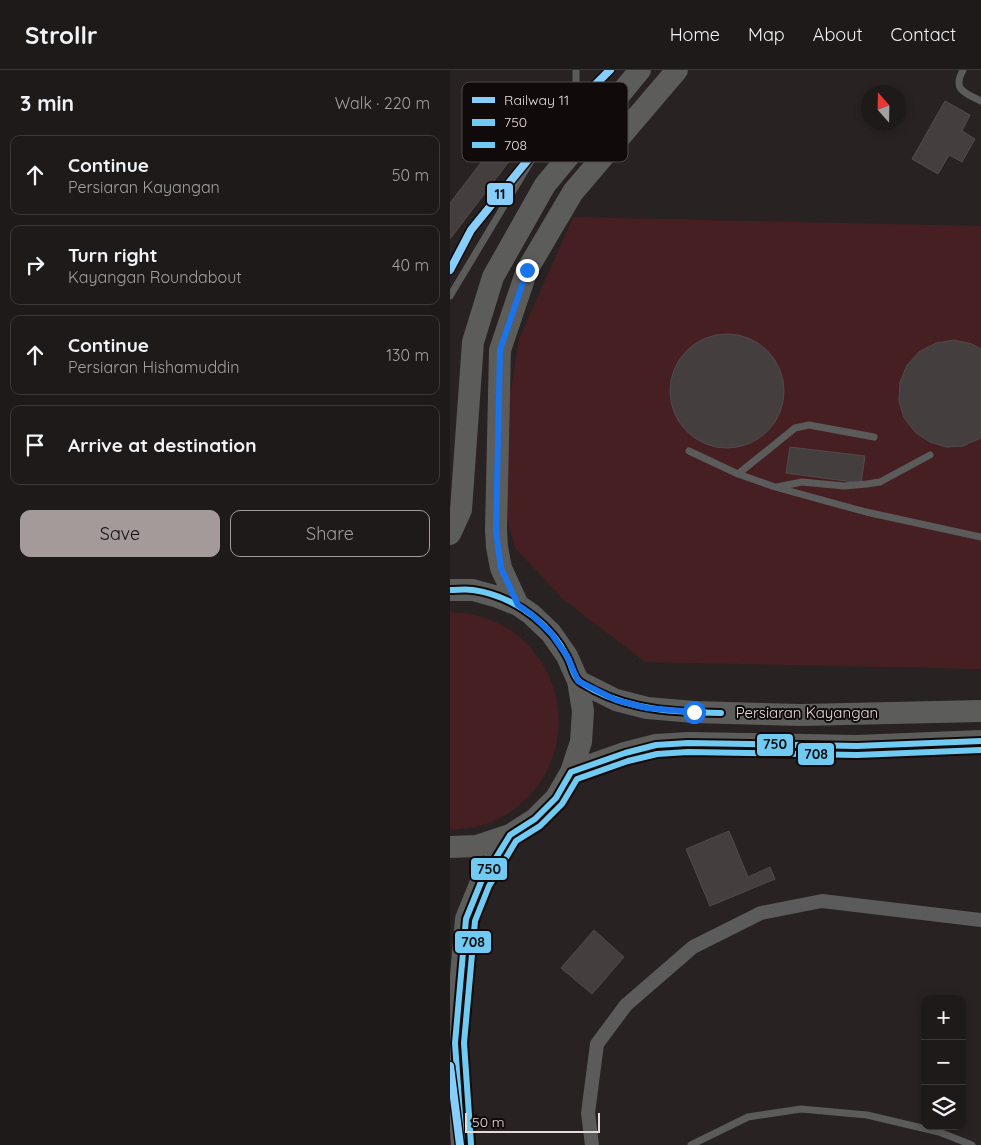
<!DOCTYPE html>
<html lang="en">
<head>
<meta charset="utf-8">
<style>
  :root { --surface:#1e1a1a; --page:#2b2727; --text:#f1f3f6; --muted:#a1a1a2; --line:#3c3839; --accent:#a49a9a }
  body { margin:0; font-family:Quicksand,sans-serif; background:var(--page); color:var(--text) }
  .controls { position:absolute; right:15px; bottom:15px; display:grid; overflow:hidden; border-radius:10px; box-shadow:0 2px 8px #0003 }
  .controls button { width:45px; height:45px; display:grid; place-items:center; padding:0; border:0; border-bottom:1px solid var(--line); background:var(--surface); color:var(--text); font:25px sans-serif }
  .compass { position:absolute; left:411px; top:15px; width:45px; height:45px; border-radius:50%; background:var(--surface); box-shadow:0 2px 8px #0003; rotate:340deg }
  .scale { position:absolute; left:15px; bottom:12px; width:135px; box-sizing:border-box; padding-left:5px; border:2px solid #e6dbdb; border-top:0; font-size:14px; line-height:18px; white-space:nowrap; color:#e6dbdb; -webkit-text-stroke:4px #100a0a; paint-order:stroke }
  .stop { position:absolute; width:15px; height:15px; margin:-11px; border:4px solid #1a73e8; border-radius:50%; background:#fff }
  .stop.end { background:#1a73e8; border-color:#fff; box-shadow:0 1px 5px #0008 }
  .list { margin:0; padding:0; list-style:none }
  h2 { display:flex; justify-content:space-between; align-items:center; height:65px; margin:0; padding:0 20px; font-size:21px }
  h2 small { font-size:16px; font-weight:400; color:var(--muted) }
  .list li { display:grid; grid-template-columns:32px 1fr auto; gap:15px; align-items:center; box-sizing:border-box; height:80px; margin:0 10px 10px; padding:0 10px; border:1px solid var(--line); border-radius:10px }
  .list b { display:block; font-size:19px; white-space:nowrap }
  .list p { margin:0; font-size:16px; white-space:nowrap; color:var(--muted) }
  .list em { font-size:16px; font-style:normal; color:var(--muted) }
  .actions { display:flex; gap:10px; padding:15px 20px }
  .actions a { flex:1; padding:11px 0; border:1px solid var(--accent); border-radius:10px; text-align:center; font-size:18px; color:var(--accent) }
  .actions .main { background:var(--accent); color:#111 }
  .icon { flex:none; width:28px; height:28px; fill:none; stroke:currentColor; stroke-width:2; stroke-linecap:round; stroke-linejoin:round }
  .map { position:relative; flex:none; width:531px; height:1075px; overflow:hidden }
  header { display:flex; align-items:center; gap:30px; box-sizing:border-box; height:70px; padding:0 25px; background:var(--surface); border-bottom:1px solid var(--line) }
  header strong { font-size:24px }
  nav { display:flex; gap:28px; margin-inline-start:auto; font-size:18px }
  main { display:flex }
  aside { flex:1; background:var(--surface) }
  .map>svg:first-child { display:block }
  .green { fill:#451f22 }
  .building { fill:#443e3e; stroke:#514b4b }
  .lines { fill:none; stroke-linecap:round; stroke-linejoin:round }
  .lane { stroke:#5a5b5a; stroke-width:7 }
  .street { stroke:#5a5b5a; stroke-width:14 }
  .primary { stroke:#5c5c5a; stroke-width:22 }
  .bus-1-casing { stroke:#100a0a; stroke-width:10 }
  .bus-2-casing { stroke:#100a0a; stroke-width:10 }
  .bus-1 { stroke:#71caf2; stroke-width:6 }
  .bus-2 { stroke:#71caf2; stroke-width:6 }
  .rail-1-casing { stroke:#100a0a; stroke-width:11 }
  .rail-1 { stroke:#87cefa; stroke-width:8 }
  .route { stroke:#1a73e8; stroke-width:6 }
  .labels { text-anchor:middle; stroke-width:4; stroke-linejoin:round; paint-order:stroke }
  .street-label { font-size:15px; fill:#e6dbdb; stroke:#100a0a }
  .key { fill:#100a0a; stroke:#504949; stroke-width:1 }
  .key-label { font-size:14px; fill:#e6dbdb }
  .line-badge { stroke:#100a0a; stroke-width:2 }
  .pale-badge-label { font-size:14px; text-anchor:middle; font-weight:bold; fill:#111 }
</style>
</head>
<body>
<header>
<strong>Strollr</strong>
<nav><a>Home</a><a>Map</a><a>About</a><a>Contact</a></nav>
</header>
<main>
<aside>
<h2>3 min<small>Walk · 220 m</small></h2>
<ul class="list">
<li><svg class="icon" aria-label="ahead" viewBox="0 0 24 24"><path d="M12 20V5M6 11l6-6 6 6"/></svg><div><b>Continue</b><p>Persiaran Kayangan</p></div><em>50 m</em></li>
<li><svg class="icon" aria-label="right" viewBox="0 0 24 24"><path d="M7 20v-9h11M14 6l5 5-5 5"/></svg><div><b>Turn right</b><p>Kayangan Roundabout</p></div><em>40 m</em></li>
<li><svg class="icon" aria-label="ahead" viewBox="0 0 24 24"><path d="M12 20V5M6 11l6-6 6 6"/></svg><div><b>Continue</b><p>Persiaran Hishamuddin</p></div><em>130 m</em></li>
<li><svg class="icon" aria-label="arrive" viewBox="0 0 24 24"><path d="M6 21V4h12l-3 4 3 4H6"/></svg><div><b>Arrive at destination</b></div></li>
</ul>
<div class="actions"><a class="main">Save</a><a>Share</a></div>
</aside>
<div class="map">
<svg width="531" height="1075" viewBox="0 0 531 1075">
  <rect width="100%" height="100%" fill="#282222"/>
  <path class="green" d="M123,147L531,156V599L195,592L114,530L65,478L57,448L55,356L69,269Z
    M0,542C27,542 53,552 73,570C129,622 118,714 48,749C33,756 17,759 0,760Z"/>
  <path class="building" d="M495,31L520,45L512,61L525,69L512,92L499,85L488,104L462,89Z
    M46,73L63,86L0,169V133Z
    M220 321a57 57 0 1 1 114 0a57 57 0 1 1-114 0Z
    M504,270L522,274L531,279V368L513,376L496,377L480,372L466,363L454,348L449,331L450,312L457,295L469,282L486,273Z
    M340,377L415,386L411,413L336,403Z
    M279,761L298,807L320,797L325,809L260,836L236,779Z
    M144,860L174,887L142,924L111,898Z"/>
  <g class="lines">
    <path class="lane" d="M513,0C502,20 515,23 531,31
      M0,226L81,91L122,37L126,22V0
      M239,381L288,404L325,417L416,442L531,467
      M288,404L345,358L359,355L424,367
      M327,417L352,412L394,416L417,414L430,412L480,385
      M241,1075L298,1047L351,1039L417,1045L489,1062L522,1075"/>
    <path class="street" d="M142,1075L138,1043L147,974L176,935L243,877L311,843L372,831L531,850"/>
    <path class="primary" d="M0,464L11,440L23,272L43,207L95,115L190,0
      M0,520H23L48,527L68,535L81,544L101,563L117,586L128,611L133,641L131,672L121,702L106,728L85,749L60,765L27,776L0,777
      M68,535L51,498L47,477L46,460L50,280L77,200L123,122L227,0
      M128,611L166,630L197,638L244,642L352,645L531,641
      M121,702L175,683L206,675L238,673L407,676L531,671
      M12,1075L5,973L16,849L31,812L60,765"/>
    <g class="bus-1-casing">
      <path id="bus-1" d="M0,520C8,520 15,519 23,520C58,525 92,547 111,576C114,582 118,587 120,593C122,598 124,606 128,610C131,614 140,617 144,620C184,641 227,642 271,643
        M12,1075L5,973L16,849L31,812L60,765L85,749L106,728L121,702L175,683L206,675L238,673L407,676L531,671"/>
    </g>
    <g class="bus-2-casing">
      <path id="bus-2" d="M21,1074L14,973L25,851L39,816L66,771L90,756L112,734L127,709L178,691L207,684L238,682L407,685L531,680"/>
    </g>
    <use href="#bus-1" class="bus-1"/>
    <use href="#bus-2" class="bus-2"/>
    <g class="rail-1-casing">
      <path id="rail-1" d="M0,200L21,160L111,49L160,0
        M0,996L10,1075"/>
    </g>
    <use href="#rail-1" class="rail-1"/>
  </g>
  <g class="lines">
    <path class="route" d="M77,200L50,280L46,460L48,477L51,498L68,535L81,544L101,563L117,586L128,611L166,630L197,638L244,642"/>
  </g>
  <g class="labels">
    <g class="street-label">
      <text x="357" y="648">Persiaran Kayangan</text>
    </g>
  </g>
  <rect x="12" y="12" width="166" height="80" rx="8" class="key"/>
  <rect x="22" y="27" width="23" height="6" fill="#87cefa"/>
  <rect x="22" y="49" width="23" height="7" fill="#71caf2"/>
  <rect x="22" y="72" width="23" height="6" fill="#71caf2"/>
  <g class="key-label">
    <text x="54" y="35">Railway 11</text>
    <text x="54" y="57">750</text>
    <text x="54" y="80">708</text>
  </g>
  <g class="line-badge">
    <rect x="36" y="112" width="28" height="24" rx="5" fill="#87cefa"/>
    <rect x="306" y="663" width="38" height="24" rx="5" fill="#71caf2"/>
    <rect x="347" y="672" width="38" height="24" rx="5" fill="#71caf2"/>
    <rect x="20" y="787" width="38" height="24" rx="5" fill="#71caf2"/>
    <rect x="4" y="860" width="38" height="24" rx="5" fill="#71caf2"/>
  </g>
  <g class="pale-badge-label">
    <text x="50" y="129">11</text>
    <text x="325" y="679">750</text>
    <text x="366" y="689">708</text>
    <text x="39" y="804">750</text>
    <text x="23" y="877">708</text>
  </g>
</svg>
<div class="controls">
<button>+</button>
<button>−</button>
<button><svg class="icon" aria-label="layers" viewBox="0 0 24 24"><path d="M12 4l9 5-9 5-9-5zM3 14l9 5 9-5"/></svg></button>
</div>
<svg class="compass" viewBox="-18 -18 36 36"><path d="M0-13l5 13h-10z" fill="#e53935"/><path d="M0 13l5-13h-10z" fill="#a1a1a2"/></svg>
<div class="scale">50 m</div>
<div class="stop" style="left:244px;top:642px"></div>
<div class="stop end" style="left:77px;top:200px"></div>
</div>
</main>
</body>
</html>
